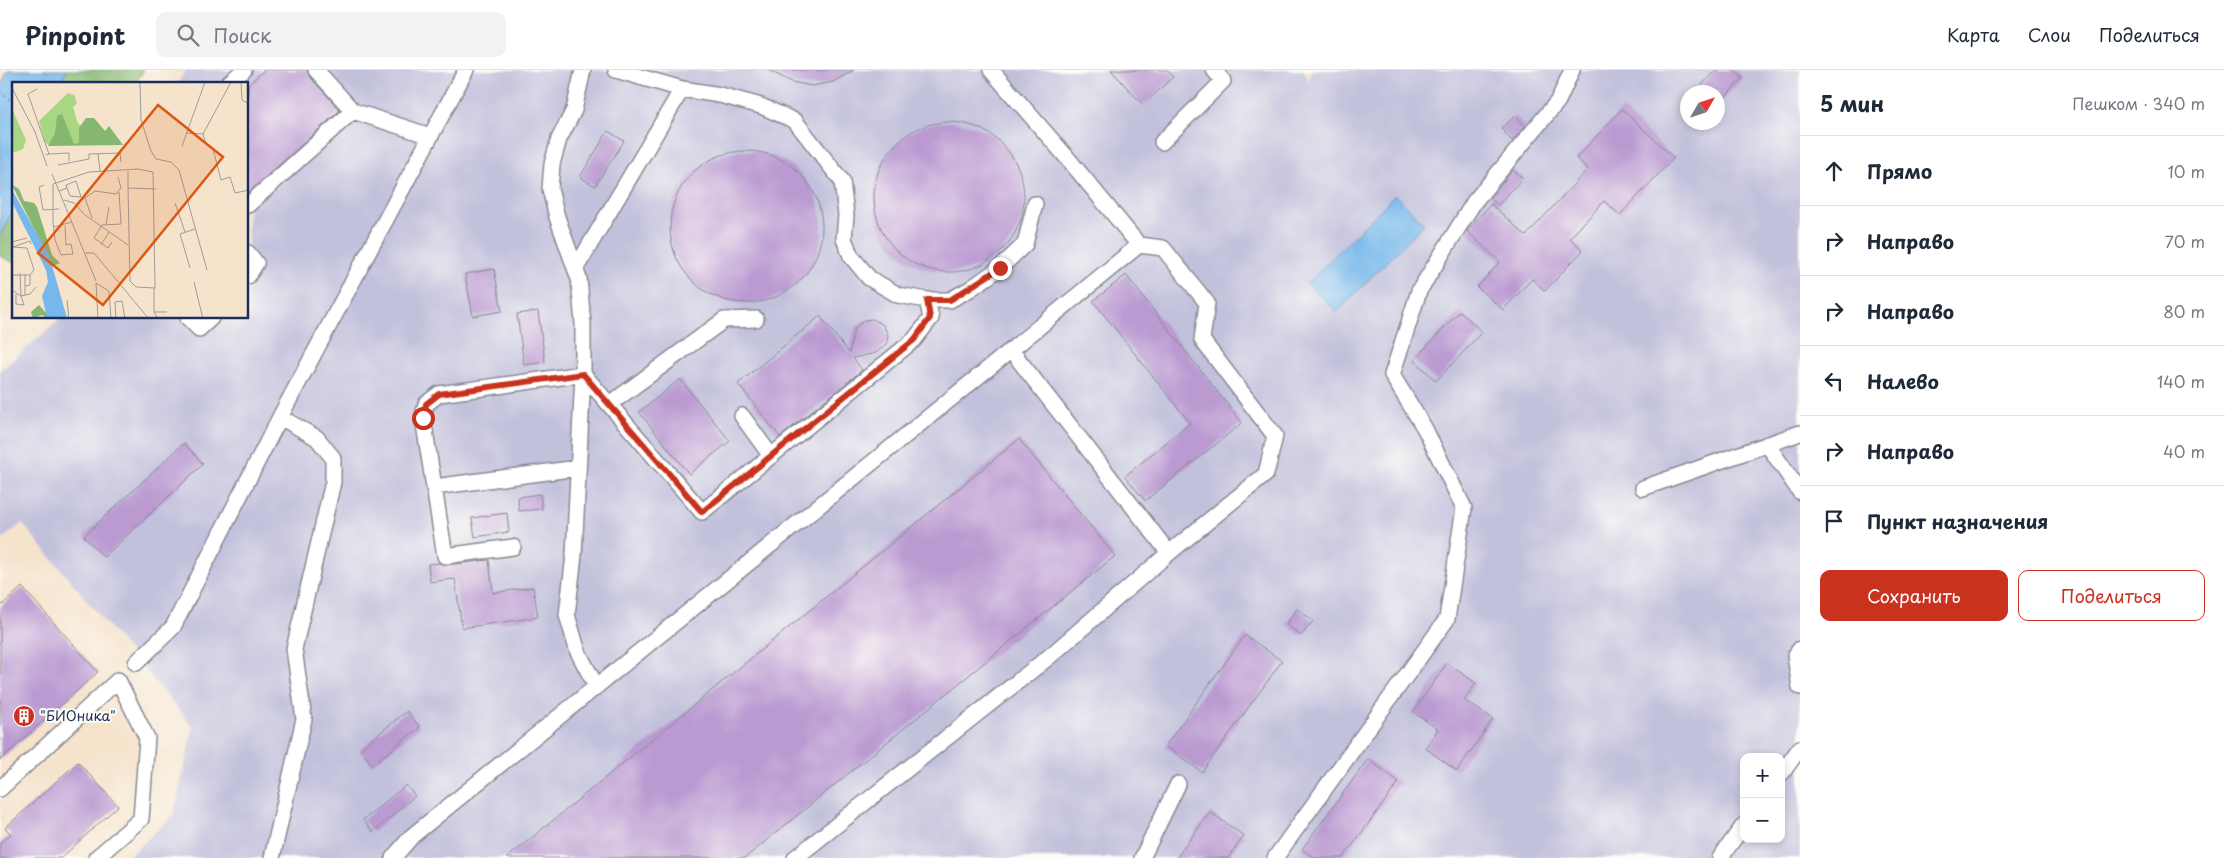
<!DOCTYPE html>
<html lang="ru">
<head>
<meta charset="utf-8">
<style>
  :root { --surface:#fff; --page:#f2f2f3; --text:#1f2937; --muted:#747a83; --line:#e0e1e3; --accent:#c8321e }
  body { margin:0; font-family:"Playpen Sans",sans-serif; background:var(--page); color:var(--text) }
  .controls { position:absolute; right:15px; bottom:15px; display:grid; overflow:hidden; border-radius:10px; box-shadow:0 2px 8px #0003 }
  .controls button { width:45px; height:45px; display:grid; place-items:center; padding:0; border:0; border-bottom:1px solid var(--line); background:var(--surface); color:var(--text); font:25px sans-serif }
  .compass { position:absolute; left:1680px; top:15px; width:45px; height:45px; border-radius:50%; background:var(--surface); box-shadow:0 2px 8px #0003; rotate:51deg }
  .stop { position:absolute; width:15px; height:15px; margin:-11px; border:4px solid #c8321e; border-radius:50%; background:#fff }
  .stop.end { background:#c8321e; border-color:#fff; box-shadow:0 1px 5px #0008 }
  .list { margin:0; padding:0; list-style:none }
  h2 { display:flex; justify-content:space-between; align-items:center; height:65px; margin:0; padding:0 20px; font-size:21px }
  h2 small { font-size:16px; font-weight:400; color:var(--muted) }
  .list li { display:grid; grid-template-columns:32px 1fr auto; gap:15px; align-items:center; box-sizing:border-box; height:70px; padding:0 20px; border-top:1px solid var(--line) }
  .list b { display:block; font-size:19px; white-space:nowrap }
  .list em { font-size:16px; font-style:normal; color:var(--muted) }
  .actions { display:flex; gap:10px; padding:15px 20px }
  .actions a { flex:1; padding:11px 0; border:1px solid var(--accent); border-radius:10px; text-align:center; font-size:18px; color:var(--accent) }
  .actions .main { background:var(--accent); color:#fff }
  .icon { flex:none; width:28px; height:28px; fill:none; stroke:currentColor; stroke-width:2; stroke-linecap:round; stroke-linejoin:round }
  .map { position:relative; flex:none; width:1800px; height:788px; overflow:hidden }
  header { display:flex; align-items:center; gap:30px; box-sizing:border-box; height:70px; padding:0 25px; background:var(--surface); border-bottom:1px solid var(--line) }
  header strong { font-size:24px }
  nav { display:flex; gap:28px; margin-inline-start:auto; font-size:18px }
  .search { width:350px; height:45px; background:var(--page); display:flex; align-items:center; gap:12px; box-sizing:border-box; padding:0 18px; border-radius:10px; color:var(--muted); font-size:19px }
  main { display:flex }
  aside { flex:1; background:var(--surface) }
  .map>svg:first-child { display:block }
  .industrial { fill:#c2c1dc; fill-rule:evenodd }
  .forest { fill:#86b771; stroke:#507368 }
  .water { fill:#77b7eb; stroke:#4973a4 }
  .building { fill:#ba9ad1 }
  .lines { fill:none; stroke-linecap:round; stroke-linejoin:round }
  .minor-casing { stroke:#888994; stroke-width:18 }
  .path { stroke:#888994; stroke-width:2.5; stroke-dasharray:1 4; stroke-linecap:butt }
  .minor { stroke:#fff; stroke-width:15 }
  .route { stroke:#c8321e; stroke-width:6 }
  .labels { text-anchor:middle; stroke-width:4; stroke-linejoin:round; paint-order:stroke }
  .poi-label { font-size:14px; fill:#1b2f5e; stroke:#fdfcf7; text-anchor:start }
  .inset-road { fill:none; stroke:#9e9b9f; stroke-width:1 }
  .view { fill:#de5710; fill-opacity:0.15; stroke:#de5710; stroke-width:2.5 }
  .inset-edge { fill:none; stroke:#1b2f5e; stroke-width:2.5 }
</style>
</head>
<body>
<header>
<strong>Pinpoint</strong>
<div class="search"><svg class="icon" aria-label="search" viewBox="0 0 24 24"><circle cx="10" cy="10" r="6"/><path d="M15 15l6 6"/></svg>Поиск</div>
<nav><a>Карта</a><a>Слои</a><a>Поделиться</a></nav>
</header>
<main>
<div class="map">
<svg width="1800" height="788" viewBox="0 0 1800 788">
  <rect width="100%" height="100%" fill="#fdfcf7"/>
  <filter id="ink" filterUnits="userSpaceOnUse"><feTurbulence type="fractalNoise" baseFrequency=".02" numOctaves="2"/><feDisplacementMap in="SourceGraphic" scale="10" xChannelSelector="R" yChannelSelector="G"/><feConvolveMatrix kernelMatrix="1 2 1 2 8 2 1 2 1" color-interpolation-filters="sRGB"/></filter>
  <filter id="wash" filterUnits="userSpaceOnUse"><feTurbulence type="fractalNoise" baseFrequency=".0096" numOctaves="4" result="noise"/><feDisplacementMap in="SourceGraphic" scale="20" xChannelSelector="R" yChannelSelector="G"/><feGaussianBlur stdDeviation="1.12" result="paint"/><feColorMatrix in="noise" values="0 0 0 0 0 0 0 0 0 0 0 0 0 0 0 0 0 1.4 0 .05"/><feComposite in="paint" operator="in"/></filter>
  <g filter="url(#wash)">
    <rect width="100%" height="100%" fill="#f5e3cb"/>
    <path class="industrial" d="M186,0H1303L1307,6L1308,13L1311,0H1800V788H127L174,745L193,657L22,453L0,471V301L61,248H248V14H177ZM1688,22H1718V52H1688ZM1744,687H1781V769H1744Z"/>
    <path class="forest" d="M67,0H144L135,14H59Z
      M14,128V193L0,186V165L12,143Z"/>
    <path class="water" d="M8,0H67L59,14H14V128L12,143L0,165V17Z
      M1395,125L1424,154L1337,242L1307,213Z"/>
    <g id="blocks">
      <path class="building" d="M264,0H307L309,6L340,40L248,123V15Z
        M768,0H854L833,12L812,16L792,12Z
        M1111,0H1167L1173,7L1143,35Z
        M1716,0H1734L1743,8L1718,35V22H1695Z
        M1622,39L1674,88L1620,145L1604,131L1570,168L1583,180L1545,221L1532,209L1503,240L1477,217L1500,192L1467,161L1491,134L1526,166L1588,99L1576,88Z
        M1516,46L1525,56L1512,71L1501,58Z
        M874 127a75 75 0 1 1 150 0a75 75 0 1 1-150 0Z
        M608,61L624,71L595,116L580,107Z
        M670 157a76 76 0 1 1 152 0a76 76 0 1 1-152 0Z
        M1513,100L1523,108L1498,135L1490,128Z
        M494,199L502,241L473,246L465,204Z
        M1126,205L1242,353L1145,431L1125,406L1190,353L1093,231Z
        M538,241L545,292L524,295L517,244Z
        M1460,241L1482,262L1436,311L1414,290Z
        M820,246L849,283L854,260L859,254L865,250L873,249L883,255L888,265L887,273L876,283L853,288L862,300L780,367L738,314Z
        M680,309L730,371L689,404L639,342Z
        M1019,369L1115,486L745,788H507Z
        M184,373L203,394L104,487L84,466Z
        M540,424L542,439L519,441L518,427Z
        M507,443L509,462L475,467L472,448Z
        M489,490L493,523L533,517L538,547L462,558L455,509L430,512L428,494L439,493L446,495Z
        M22,517L98,602L0,690V537Z
        M1297,539L1313,551L1301,566L1286,554Z
        M1245,565L1282,591L1202,702L1165,676Z
        M1447,593L1476,613L1464,630L1493,649L1457,701L1425,678L1438,659L1413,642Z
        M407,641L420,657L372,695L360,679Z
        M1368,689L1399,712L1343,788H1315L1302,779Z
        M78,692L118,736L61,788H0V773L11,764L5,758Z
        M406,715L415,726L373,762L363,750Z
        M1210,742L1244,766L1228,788H1176Z"/>
    </g>
  </g>
  <g filter="url(#ink)">
    <use href="#blocks" fill-opacity="0" stroke="#888994" stroke-width="1"/>
    <g class="lines">
      <g class="minor-casing">
        <path id="minor" d="M316,0L353,41L430,66
          M583,0L574,40L559,69L552,94L550,119L557,147L579,209L583,254V304L574,485L567,545L578,582L596,616
          M616,0L682,19L720,25L761,36L795,51L842,111L846,145L844,169L851,186L869,208L898,225L927,230H950L970,219L1000,198L1025,174L1035,134
          M228,14L244,0
          M1162,72L1223,11L1214,0
          M248,135L353,41
          M1139,175L1011,280L1169,483
          M248,183L256,193L248,206
          M576,198L682,19
          M188,248L199,259L211,248
          M610,334L724,250L756,249
          M742,346L771,386
          M1767,374L1800,422
          M434,417L578,398
          M1643,418L1800,363
          M513,477L445,486L423,348L426,334L439,324L583,304L702,442L914,270L931,248L927,230
          M1800,579L1795,586L1800,617
          M136,593L173,557L280,347L466,0
          M1781,704L1800,678
          M0,719L118,610L147,668L141,749L96,788
          M272,788L304,649L294,579L333,412V388L317,368L280,347
          M393,788L412,766L1011,280
          M795,788L1050,586L1169,483L1266,404L1275,366L1202,270L1207,233L1163,178L1139,175L1070,91L991,0
          M1142,788L1178,714
          M1275,788L1447,549L1464,438L1425,359L1392,305L1419,221L1474,132L1558,31L1572,0
          M1720,788L1744,755"/>
      </g>
      <path class="path" d="M0,23L14,32"/>
      <use href="#minor" class="minor"/>
    </g>
  </g>
  <g class="lines" filter="url(#ink)">
    <path class="route" d="M423,348L426,334L439,324L583,304L702,442L914,270L930,248L927,230H950L1000,198"/>
  </g>
  <defs>
    <g id="building-disc" transform="scale(1.125)"><circle r="9.5" fill="#c8321e" stroke="#fdfcf7"/><path d="M-4-6H4V6H1V3H-1V6H-4ZM-2.5-4.3h1.7v1.8h-1.7ZM.8-4.3h1.7v1.8H.8ZM-2.5-1h1.7V.8h-1.7ZM.8-1h1.7V.8H.8Z" fill="#fff"/></g>
  </defs>
  <g fill-rule="evenodd">
    <use href="#building-disc" x="24" y="646"/>
  </g>
  <g class="labels">
    <g class="poi-label">
      <text x="40" y="651">"БИОника"</text>
    </g>
  </g>
  <g transform="translate(12 12)">
    <rect width="236" height="236" fill="#f5e3cb"/>
    <path d="M56,11L62,13L65,21L61,25L66,42L73,45L87,62L37,63L33,60L27,39ZM0,27L14,58L11,67L4,70L0,69Z" fill="#a8d683"/>
    <path d="M50,32L62,62L67,61V46L74,36H82L93,49L97,44L111,63L36,64L43,51L45,34ZM0,103L7,107L12,119L22,121L25,125L40,173L48,181L41,184ZM27,223L35,232V236L30,233L21,236L19,230Z" fill="#86b771"/>
    <path d="M0,108L37,173L55,236H35L30,214L36,200L34,188L0,120Z" fill="#77b7eb"/>
    <path class="inset-road" d="M128,0L129,38L139,69L144,77L159,80L167,88L195,188M219,0L191,52L194,62L201,67L209,98L218,95L223,111L237,108M229,0L230,18L237,22M0,6L23,50L35,84M25,7L16,12L37,72L34,73M174,51L191,52M170,64L193,0M37,72L57,71V79M86,72L88,89M46,83L77,77V72L108,71L109,80M116,89V106L144,107M40,92L84,199M32,103L27,105L31,128L47,127M47,109L55,106L58,114L69,115L64,99L54,103L55,106M73,116L80,136M52,118L62,121L73,133L116,163M163,121L173,150M64,122L83,109L104,112L109,106L106,95M94,143L97,125M53,144L54,163L59,162L61,172L49,173L43,158L41,140V102L77,90L126,87L141,90L143,206L124,205L118,199L116,106M42,145L60,140M0,160L15,156M100,160L96,166L82,156L90,143L109,142L107,110M89,163L97,150M0,165L15,166L22,188L18,193H0M1,165L18,159L19,162M73,171H82L137,237M178,186L168,152L183,147M8,191L9,214L18,212L24,205M13,192V213M182,200L191,237M13,204L18,203V193M0,208L9,214L12,223L4,222V212M55,218L57,237M142,230V206M86,237L84,201L97,209L99,237M104,237L103,220L110,219L113,237M146,237L142,230H155"/>
    <path class="view" d="M146,23L211,75L91,223L26,171Z"/>
    <rect width="236" height="236" class="inset-edge"/>
  </g>
</svg>
<div class="controls">
<button>+</button>
<button>−</button>
</div>
<svg class="compass" viewBox="-18 -18 36 36"><path d="M0-13l5 13h-10z" fill="#e53935"/><path d="M0 13l5-13h-10z" fill="#747a83"/></svg>
<div class="stop" style="left:423px;top:348px"></div>
<div class="stop end" style="left:1000px;top:198px"></div>
</div>
<aside>
<h2>5 мин<small>Пешком · 340 m</small></h2>
<ul class="list">
<li><svg class="icon" aria-label="ahead" viewBox="0 0 24 24"><path d="M12 20V5M6 11l6-6 6 6"/></svg><div><b>Прямо</b></div><em>10 m</em></li>
<li><svg class="icon" aria-label="right" viewBox="0 0 24 24"><path d="M7 20v-9h11M14 6l5 5-5 5"/></svg><div><b>Направо</b></div><em>70 m</em></li>
<li><svg class="icon" aria-label="right" viewBox="0 0 24 24"><path d="M7 20v-9h11M14 6l5 5-5 5"/></svg><div><b>Направо</b></div><em>80 m</em></li>
<li><svg class="icon" aria-label="left" viewBox="0 0 24 24"><path d="M17 20v-9H6M10 6l-5 5 5 5"/></svg><div><b>Налево</b></div><em>140 m</em></li>
<li><svg class="icon" aria-label="right" viewBox="0 0 24 24"><path d="M7 20v-9h11M14 6l5 5-5 5"/></svg><div><b>Направо</b></div><em>40 m</em></li>
<li><svg class="icon" aria-label="arrive" viewBox="0 0 24 24"><path d="M6 21V4h12l-3 4 3 4H6"/></svg><div><b>Пункт назначения</b></div></li>
</ul>
<div class="actions"><a class="main">Сохранить</a><a>Поделиться</a></div>
</aside>
</main>
</body>
</html>
